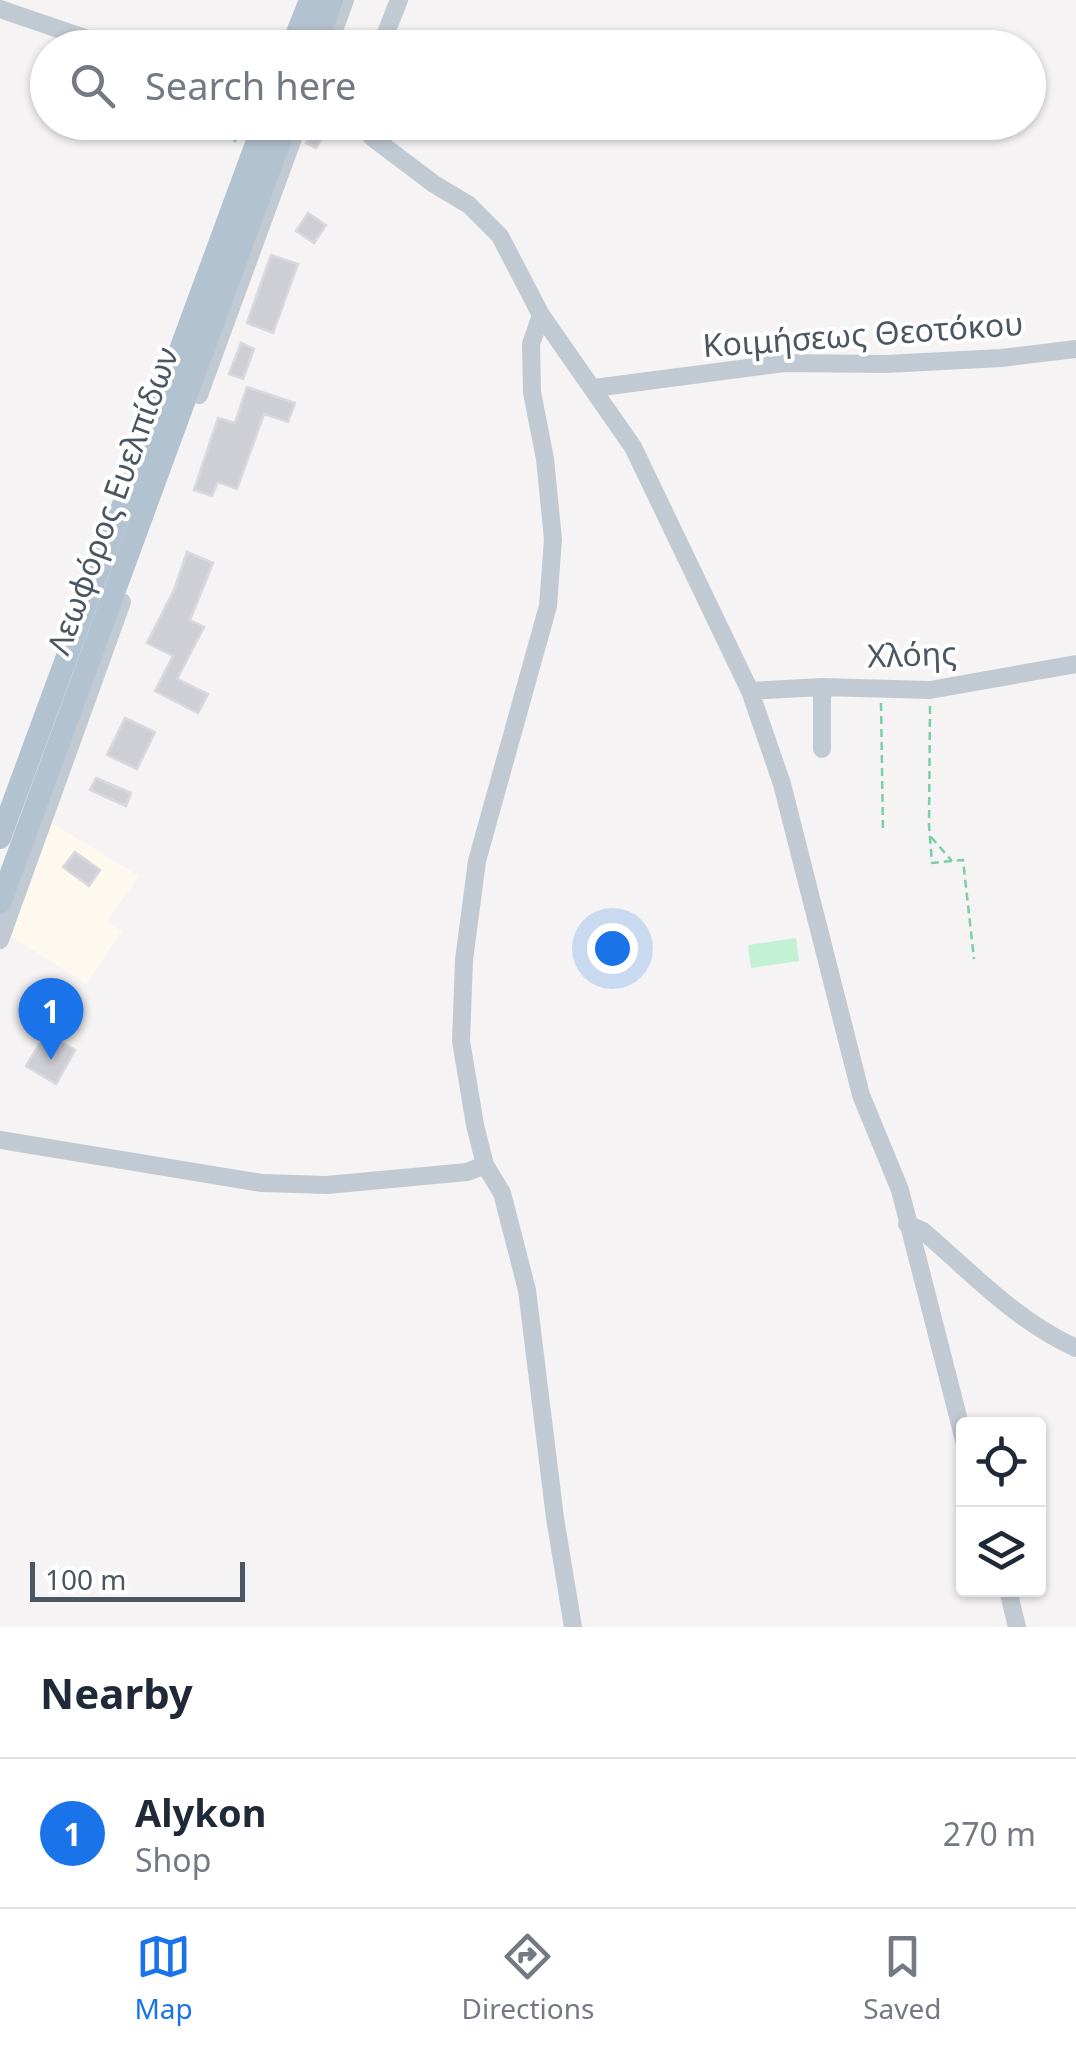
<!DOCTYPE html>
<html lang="en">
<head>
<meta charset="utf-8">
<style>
  :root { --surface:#fff; --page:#f2f2f3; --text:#1f2937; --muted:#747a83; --line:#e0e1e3; --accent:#1a73e8 }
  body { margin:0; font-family:"Noto Sans",sans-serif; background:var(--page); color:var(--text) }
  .controls { position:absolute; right:30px; bottom:30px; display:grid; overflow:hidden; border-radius:10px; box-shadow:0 2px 8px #0004 }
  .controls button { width:90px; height:90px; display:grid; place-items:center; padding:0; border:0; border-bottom:2px solid var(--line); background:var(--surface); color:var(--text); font:50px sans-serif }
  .scale { position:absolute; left:30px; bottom:25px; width:215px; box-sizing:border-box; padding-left:10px; border:5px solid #4a5661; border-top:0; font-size:28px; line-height:35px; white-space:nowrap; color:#4a5661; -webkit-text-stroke:8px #fff; paint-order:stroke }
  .you { position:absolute; left:612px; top:948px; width:35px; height:35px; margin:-25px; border:8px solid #fff; border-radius:50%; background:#1a73e8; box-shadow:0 0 0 15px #1a73e833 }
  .badge { display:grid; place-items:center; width:65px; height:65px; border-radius:50%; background:var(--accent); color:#fff; font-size:32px; font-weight:700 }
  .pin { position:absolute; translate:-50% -82px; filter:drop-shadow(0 2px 5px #0008) }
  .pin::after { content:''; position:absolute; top:52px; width:35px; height:30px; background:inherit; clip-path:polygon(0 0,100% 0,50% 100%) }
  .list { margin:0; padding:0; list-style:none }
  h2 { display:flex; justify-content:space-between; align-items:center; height:130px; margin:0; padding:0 40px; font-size:42px }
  h2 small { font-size:32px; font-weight:400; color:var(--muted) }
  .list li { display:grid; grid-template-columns:65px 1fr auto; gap:30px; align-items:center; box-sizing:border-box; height:150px; padding:0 40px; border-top:2px solid var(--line) }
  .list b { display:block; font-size:38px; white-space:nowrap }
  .list p { margin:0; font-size:32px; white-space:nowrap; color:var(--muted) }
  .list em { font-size:32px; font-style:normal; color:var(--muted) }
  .icon { flex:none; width:55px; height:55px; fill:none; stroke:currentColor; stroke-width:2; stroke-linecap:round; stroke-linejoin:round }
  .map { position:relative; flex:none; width:1076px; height:1627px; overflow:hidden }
  .search { position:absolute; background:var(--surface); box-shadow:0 2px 8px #0004; left:30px; right:30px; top:30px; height:110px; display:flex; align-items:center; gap:25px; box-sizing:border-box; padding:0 35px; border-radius:55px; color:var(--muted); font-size:38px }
  .sheet { height:280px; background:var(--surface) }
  nav { display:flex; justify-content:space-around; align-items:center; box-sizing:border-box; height:140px; border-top:2px solid var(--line); background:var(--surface); font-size:28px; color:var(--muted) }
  nav a { display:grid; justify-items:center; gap:5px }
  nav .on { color:var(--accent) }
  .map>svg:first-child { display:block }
  .commercial { fill:#fdf9ef }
  .green { fill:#c3f1d5 }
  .building { fill:#cdcfd5; stroke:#d7d9de; stroke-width:2.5 }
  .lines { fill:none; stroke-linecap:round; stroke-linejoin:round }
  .path { stroke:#7ad0a6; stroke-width:2.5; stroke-dasharray:8 5; stroke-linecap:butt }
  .minor { stroke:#c1cad2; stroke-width:18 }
  .major { stroke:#b3c2d1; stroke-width:22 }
  .labels { text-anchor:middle; stroke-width:8; stroke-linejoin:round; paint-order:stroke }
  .street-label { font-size:32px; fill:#4a5661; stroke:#fff }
</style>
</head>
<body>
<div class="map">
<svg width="1076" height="1627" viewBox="0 0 1076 1627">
  <rect width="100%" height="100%" fill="#f5f3f3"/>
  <path class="commercial" d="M49,821L139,876L107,922L122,931L86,984L9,935Z"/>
  <path class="green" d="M796,938L799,961L751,968L748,945Z"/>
  <path class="building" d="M317,124L327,130L316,148L306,143Z
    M308,213L326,225L314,243L296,231Z
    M271,255L298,264L273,333L247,323Z
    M241,343L254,349L243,379L229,374Z
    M247,387L295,403L288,422L264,414L237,489L218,482L212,496L194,490L218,418L235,423Z
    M187,552L213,563L190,620L204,627L177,679L208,694L198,713L155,691L173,656L147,643L174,590Z
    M125,718L155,732L137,769L107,755Z
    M96,778L131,793L126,806L90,790Z
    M75,852L100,870L89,886L63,867Z
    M46,1033L75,1050L56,1084L26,1066Z"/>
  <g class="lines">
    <path class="path" d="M231,122L236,135L234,146
      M881,703L883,832
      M930,706L929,825L932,863L963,860L974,959
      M931,837L952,861"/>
    <path class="minor" d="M0,9L114,48
      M321,48L332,36L345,0
      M380,48L399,0
      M358,122L373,138L434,184L469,205L500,236L541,315L633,447L750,691L782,784L861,1095L900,1190L964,1440
      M541,315L531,344L532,392L545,459L553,539L548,606L477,861L464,960L461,1041L475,1125L485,1165L502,1193L527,1290L555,1518L573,1627
      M594,388L785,363L886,364L1001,358L1076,349
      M199,395L299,122
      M750,691L822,687L930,690L1076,664
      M822,749V687
      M0,940L122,602
      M0,1140L262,1183L327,1185L467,1172L485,1165
      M907,1224L923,1231C972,1273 1016,1321 1076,1348
      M1008,1590L1017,1627"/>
    <path class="major" d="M291,48L310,0
      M315,48L332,0
      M0,838L264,122
      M0,903L287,122"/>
  </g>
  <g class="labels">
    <g class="street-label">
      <text transform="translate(863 335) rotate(-4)" y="11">Κοιμήσεως Θεοτόκου</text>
      <text transform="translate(113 501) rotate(-70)" y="11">Λεωφόρος Ευελπίδων</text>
      <text transform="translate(912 655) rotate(-2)" y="11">Χλόης</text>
    </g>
  </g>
</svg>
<div class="controls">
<button><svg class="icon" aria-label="locate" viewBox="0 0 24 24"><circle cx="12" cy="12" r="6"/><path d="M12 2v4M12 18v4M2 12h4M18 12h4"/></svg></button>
<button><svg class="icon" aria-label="layers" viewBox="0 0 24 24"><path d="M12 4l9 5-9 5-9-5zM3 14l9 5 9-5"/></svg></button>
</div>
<div class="scale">100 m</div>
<div class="you"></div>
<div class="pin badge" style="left:51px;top:1060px">1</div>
<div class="search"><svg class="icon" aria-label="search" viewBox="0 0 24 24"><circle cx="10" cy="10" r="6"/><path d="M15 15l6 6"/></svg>Search here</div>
</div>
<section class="sheet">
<h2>Nearby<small></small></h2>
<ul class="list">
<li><span class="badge">1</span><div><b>Alykon</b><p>Shop</p></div><em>270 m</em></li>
</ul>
</section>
<nav>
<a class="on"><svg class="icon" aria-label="map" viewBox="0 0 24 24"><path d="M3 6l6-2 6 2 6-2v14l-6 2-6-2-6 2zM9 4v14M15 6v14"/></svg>Map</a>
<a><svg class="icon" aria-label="directions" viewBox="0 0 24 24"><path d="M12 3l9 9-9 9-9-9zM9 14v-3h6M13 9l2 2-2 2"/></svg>Directions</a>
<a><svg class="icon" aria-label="saved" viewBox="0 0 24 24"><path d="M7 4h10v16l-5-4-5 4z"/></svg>Saved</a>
</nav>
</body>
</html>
